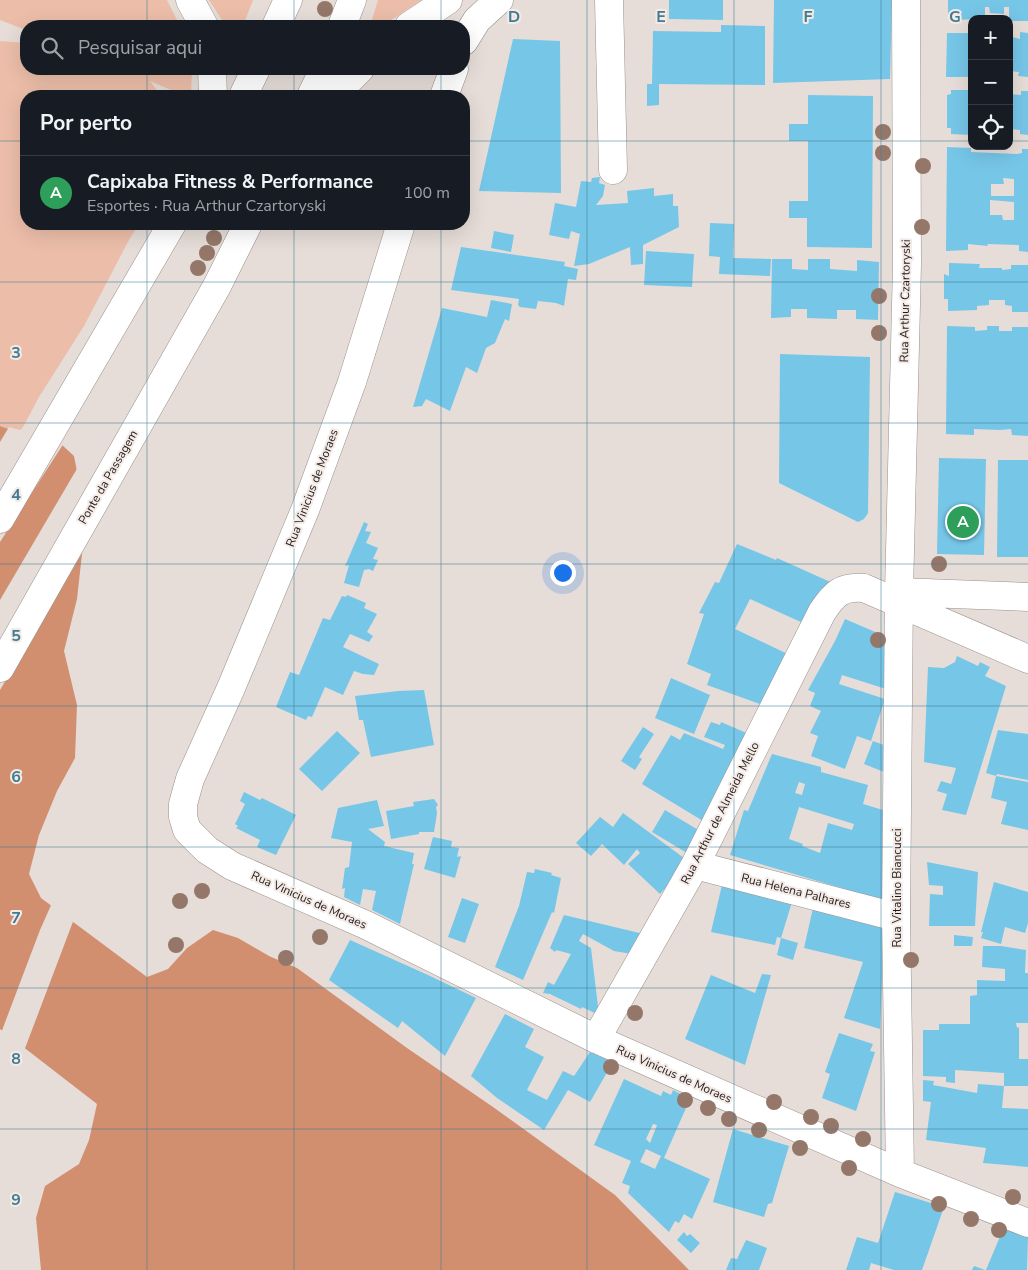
<!DOCTYPE html>
<html lang="pt">
<head>
<meta charset="utf-8">
<style>
  :root { --surface:#171b24; --page:#242831; --text:#f1f3f6; --muted:#9ea1a6; --line:#363941; --accent:#b45309 }
  body { margin:0; font-family:"Nunito Sans",sans-serif; background:var(--page); color:var(--text) }
  .controls { position:absolute; right:15px; top:15px; display:grid; overflow:hidden; border-radius:10px; box-shadow:0 5px 20px #0002 }
  .controls button { width:45px; height:45px; display:grid; place-items:center; padding:0; border:0; border-bottom:1px solid var(--line); background:var(--surface); color:var(--text); font:25px sans-serif }
  .you { position:absolute; left:562px; top:572px; width:18px; height:18px; margin:-12px; border:4px solid #fff; border-radius:50%; background:#1a73e8; box-shadow:0 0 0 8px #1a73e833 }
  .badge { display:grid; place-items:center; width:32px; height:32px; border-radius:50%; background:var(--accent); color:#fff; font-size:16px; font-weight:700 }
  .pin { position:absolute; translate:-50% -50%; border:2px solid #fff; box-shadow:0 1px 5px #0006 }
  .list { margin:0; padding:0; list-style:none }
  h2 { display:flex; justify-content:space-between; align-items:center; height:65px; margin:0; padding:0 20px; font-size:21px }
  h2 small { font-size:16px; font-weight:400; color:var(--muted) }
  .list li { display:grid; grid-template-columns:32px 1fr auto; gap:15px; align-items:center; box-sizing:border-box; height:75px; padding:0 20px; border-top:1px solid var(--line) }
  .list b { display:block; font-size:19px; white-space:nowrap }
  .list p { margin:0; font-size:16px; white-space:nowrap; color:var(--muted) }
  .list em { font-size:16px; font-style:normal; color:var(--muted) }
  .icon { flex:none; width:28px; height:28px; fill:none; stroke:currentColor; stroke-width:2; stroke-linecap:round; stroke-linejoin:round }
  .map { position:relative; flex:none; width:1028px; height:1270px; overflow:hidden }
  .search { position:absolute; background:var(--surface); box-shadow:0 5px 20px #0002; left:20px; top:20px; width:450px; height:55px; display:flex; align-items:center; gap:12px; box-sizing:border-box; padding:0 18px; border-radius:20px; color:var(--muted); font-size:19px }
  .panel { position:absolute; background:var(--surface); box-shadow:0 5px 20px #0002; left:20px; top:90px; width:450px; height:140px; border-radius:20px }
  .map>svg:first-child { display:block }
  .green { fill:#ecbea9 }
  .water { fill:#d18f70 }
  .pier { fill:#e6ddd8 }
  .building { fill:#76c6e8; fill-rule:evenodd }
  .lines { fill:none; stroke-linecap:round; stroke-linejoin:round }
  .minor-casing { stroke:#9a918d; stroke-width:29 }
  .tertiary-casing { stroke:#9a918d; stroke-width:29 }
  .primary-casing { stroke:#9a918d; stroke-width:29 }
  .minor { stroke:#fff; stroke-width:28 }
  .tertiary { stroke:#fff; stroke-width:28 }
  .primary { stroke:#fff; stroke-width:28 }
  .tree { fill:#947769 }
  .grid { fill:none; stroke:#407b93; stroke-width:1; stroke-opacity:0.55 }
  .labels { text-anchor:middle; stroke-width:4; stroke-linejoin:round; paint-order:stroke }
  .street-label { font-size:12px; fill:#1f1b1a; stroke:#f4eae6 }
  .grid-label { font-size:16px; text-anchor:middle; font-weight:bold; fill:#407b93; stroke:#f4eae6; stroke-width:4; stroke-linejoin:round; paint-order:stroke }
</style>
</head>
<body>
<div class="map">
<svg width="1028" height="1270" viewBox="0 0 1028 1270">
  <rect width="100%" height="100%" fill="#e6ddd8"/>
  <path class="green" d="M0,0H167L180,26H26V30L0,20Z
    M209,0H253L243,26H222V20Z
    M378,0H421L382,26H370Z
    M0,41L26,43V69H192L191,96H185L150,81L161,96H26V224H139L129,240L84,326L39,397L20,433L0,426Z"/>
  <path class="water" d="M36,421L74,456L86,518L77,599L64,651L77,705L75,758L57,791L39,835L29,874L41,898L147,977L168,969L187,948L213,930L238,938L269,956L297,968L407,1048L493,1107L615,1195L689,1270H41L36,1218L45,1186L79,1164L89,1140L97,1104L0,1029V426L20,433Z"/>
  <path class="pier" d="M36,418L64,443L0,542V442L9,427L20,430Z
    M78,467L88,518L85,548L0,690V600Z
    M52,903L74,919L24,1051L1,1033L40,930Z"/>
  <path class="building" d="M669,0H723V20L669,19Z
    M774,0H892L890,79L773,83Z
    M948,0H1028V21H1009V7H1004V14L990,13L989,7H985V19L948,20Z
    M721,25L765,26V85L659,84V105L647,106V84H652L653,31L721,32Z
    M1020,32L1028,33V77L1018,76L1019,72L1011,71L1009,74V36L1020,39Z
    M947,33H972V77H946Z
    M513,39L560,41L561,193L479,191Z
    M951,90H972V135L951,134V128H947V95L951,94Z
    M1021,91H1028V135L1020,134V130L1009,129V94L1021,95Z
    M808,95L873,96L872,248L807,247V218H789V201H808V141H789V124H808Z
    M947,147L971,148V152L1017,154L1022,153V149H1028V252L1019,251V245L987,244L988,246L968,244V250L946,251ZM1003,178L1014,179V196H991V184H1004ZM990,200L1014,202V220H1003L1002,215H990Z
    M600,177L599,183L605,185L603,196L596,205L628,203L627,191L654,188V196L673,194V206H678L679,227L643,245V264L631,265L630,247L589,264L574,266L580,234L571,231L569,239L549,235L555,203L576,207L581,181L591,182L592,178Z
    M710,223L734,224L733,258L771,259L770,276L719,274L720,257L709,256Z
    M494,231L514,235L511,252L491,248Z
    M461,247L565,262L564,266L578,269L576,280L568,279L564,306L556,303L538,301L536,309L520,307L518,305L519,299L451,290Z
    M646,251L694,254L692,287L644,285Z
    M772,259H792V269L808,270V259H830V269L857,271V260L879,262L878,320L856,319V310H837V319L807,318V309H791V317L771,318Z
    M949,263L980,264L979,268H1002V270L1011,269V265H1028V312H1012V306L1005,305V300H989V305L977,306V310L948,311V299H944V274L949,276Z
    M491,300L512,304L509,321L505,319L495,343L486,348L477,373L466,367L450,411L426,399L422,406L413,407L442,308L487,317Z
    M947,326L975,327V331L987,330V326H999V331H1012V327H1028V436L1012,435L1011,429L1000,430L974,429V435L946,434Z
    M780,354L870,357L868,513L864,519L858,522L779,483Z
    M939,458L986,459L984,555L937,554Z
    M998,460H1028V557H997Z
    M364,522L368,524L365,531L371,532L366,543L378,548L373,559L378,560L373,571L369,569L364,570L359,587L344,583L349,565L345,566Z
    M737,544L776,560L777,558L837,585L812,627L750,599L735,629L796,658L768,707L707,685L711,674L687,664L704,614L699,613L715,582L719,583Z
    M347,595L366,603L364,608L377,614L367,632L373,636L369,642L350,634L343,647L379,664L374,675L363,674L354,671L343,695L325,687L312,717L308,716L306,720L276,707L290,672L299,675L323,618L330,620L342,596L346,597Z
    M845,619L887,637L886,689L842,675L839,684L885,699L871,741L857,736L845,769L811,756L818,736L810,733L821,711L810,706L815,693L808,690L835,641Z
    M957,656L978,666L980,662L990,667L985,676L1006,686L966,815L942,810L947,794L937,791L941,781L951,784L956,768L924,762L928,667L944,668L955,662Z
    M671,678L710,695L694,734L655,718Z
    M424,690L434,745L371,757L363,720H359L355,696L398,691Z
    M711,722L720,725L721,722L749,734L708,824L642,784L671,735L680,740L684,733L723,749L725,745L704,737Z
    M643,727L654,734L639,757L642,759L635,770L621,761Z
    M998,730L1028,734V780L997,774L996,776L1028,782V830L1001,824L1007,802L991,798L996,776L986,773Z
    M337,731L360,753L322,791L299,769Z
    M873,741L884,745V772L864,764Z
    M772,754L821,767V772L868,785L863,804L883,810L882,900L730,855L744,810L748,811ZM799,782L805,784L802,795L795,793ZM799,807L854,824L852,830L828,823L820,853L802,846L803,844L789,839Z
    M244,792L260,800L262,798L296,815L276,855L257,847L260,840L236,828L238,826L235,824L245,804L240,801Z
    M434,799L438,805L436,807L437,813L434,832H419V834L391,839L386,811L414,806L413,802Z
    M377,800L384,826L368,829L385,842L384,846L414,853L412,864H414L400,924L372,910L376,891L363,889L360,905L344,897L345,888L342,889L345,868L349,867L352,842L331,838L338,808Z
    M665,810L700,831L687,853L652,832Z
    M623,813L684,858L672,880L660,894L628,864L640,853L637,849L624,865L602,844L591,856L576,843L600,817L613,827Z
    M433,837L452,841L451,847L459,848L457,857L461,856L455,878L424,869Z
    M927,862L978,872L975,926H929L930,894L943,895V886L929,885Z
    M535,869L552,873L551,875L561,878L554,913L552,912L523,980L495,967L519,906L527,872L534,873Z
    M994,882L1028,892V923L1025,933L1005,927L1001,944L981,938L983,932H981Z
    M722,885L792,902L781,938L777,937L775,945L711,932Z
    M462,898L479,904L465,943L448,937Z
    M813,908L884,922L880,1029L844,1018L863,962L804,948Z
    M564,915L648,935L638,955L614,951L583,934L579,941L591,948L599,1015L582,1007L581,1009L550,994L543,993L548,982L554,985L571,954L556,950L555,952L550,948Z
    M954,935L973,937L972,946H954Z
    M781,938L798,943L793,960L777,955Z
    M350,940L428,975L476,998L445,1056L402,1021L398,1028L329,980Z
    M983,946H1001L1026,950L1025,973H1028V1023H1016L1017,1028L1019,1027V1059H1028V1086H1004V1073L955,1070V1083L946,1082V1077L923,1076V1030H939V1024H970V996L977,995V980L1005,981V969L982,967Z
    M762,974L771,975L745,1065L685,1039L711,975L755,993Z
    M505,1014L534,1029L525,1047L544,1057L527,1090L547,1100L563,1071L574,1076L590,1052L613,1062L590,1102L568,1090L544,1130L497,1098L471,1076Z
    M839,1033L873,1044L870,1051L875,1052L856,1111L822,1098L830,1074L825,1072Z
    M624,1079L661,1096L663,1091L671,1095L673,1090L690,1099L664,1158L710,1179L692,1219L684,1214L679,1223L675,1221L669,1232L628,1193L630,1186L622,1183L631,1161L594,1145ZM653,1124L657,1125L650,1143L646,1139ZM646,1149L661,1156L655,1169L640,1162Z
    M923,1080L934,1081L933,1085L977,1093L978,1084L1004,1086L1002,1108L1028,1109V1167L983,1163L986,1148L926,1140L931,1102L923,1101Z
    M733,1129L789,1146L772,1203L768,1204L764,1217L713,1202Z
    M895,1192L944,1207L922,1270H894L871,1263L869,1270H846L857,1237L878,1243Z
    M1004,1227L1028,1237L1027,1270H986Z
    M684,1232L687,1236L690,1234L700,1243L691,1253L677,1240Z
    M746,1240L767,1248L759,1270H726L731,1258L737,1259Z
    M974,1266L985,1270H972Z"/>
  <g class="lines">
    <g class="minor-casing">
      <path id="minor" d="M609,0L613,170
        M464,41L477,20L499,0
        M444,96L454,69
        M401,224L352,382L305,510L231,688L190,779L183,804V817L187,830L207,850L232,866L366,925L596,1039L900,1173L1028,1223
        M899,592L1028,597
        M695,865L896,917
        M596,1039L695,865L822,612C834,594 841,586 864,588L1028,659
        M900,1173L896,917L899,592L907,264L906,0"/>
    </g>
    <g class="tertiary-casing">
      <path id="tertiary" d="M409,26L448,0
        M333,96L360,69"/>
    </g>
    <g class="primary-casing">
      <path id="primary" d="M190,0L204,26
        M276,26L288,0
        M342,26L352,0
        M212,69L213,96
        M243,96L256,69
        M311,96L324,69
        M0,519L172,224
        M0,668L217,286L248,224"/>
    </g>
    <use href="#minor" class="minor"/>
    <use href="#tertiary" class="tertiary"/>
    <use href="#primary" class="primary"/>
  </g>
  <g class="tree">
    <circle cx="325" cy="9" r="8"/>
    <circle cx="883" cy="132" r="8"/>
    <circle cx="883" cy="153" r="8"/>
    <circle cx="923" cy="166" r="8"/>
    <circle cx="922" cy="227" r="8"/>
    <circle cx="214" cy="238" r="8"/>
    <circle cx="207" cy="253" r="8"/>
    <circle cx="198" cy="268" r="8"/>
    <circle cx="879" cy="296" r="8"/>
    <circle cx="879" cy="333" r="8"/>
    <circle cx="939" cy="564" r="8"/>
    <circle cx="878" cy="640" r="8"/>
    <circle cx="202" cy="891" r="8"/>
    <circle cx="180" cy="901" r="8"/>
    <circle cx="320" cy="937" r="8"/>
    <circle cx="176" cy="945" r="8"/>
    <circle cx="286" cy="958" r="8"/>
    <circle cx="911" cy="960" r="8"/>
    <circle cx="635" cy="1013" r="8"/>
    <circle cx="611" cy="1067" r="8"/>
    <circle cx="685" cy="1100" r="8"/>
    <circle cx="774" cy="1102" r="8"/>
    <circle cx="708" cy="1108" r="8"/>
    <circle cx="811" cy="1117" r="8"/>
    <circle cx="729" cy="1119" r="8"/>
    <circle cx="831" cy="1126" r="8"/>
    <circle cx="759" cy="1130" r="8"/>
    <circle cx="863" cy="1139" r="8"/>
    <circle cx="800" cy="1148" r="8"/>
    <circle cx="849" cy="1168" r="8"/>
    <circle cx="1013" cy="1197" r="8"/>
    <circle cx="939" cy="1204" r="8"/>
    <circle cx="971" cy="1219" r="8"/>
    <circle cx="999" cy="1230" r="8"/>
  </g>
  <path class="grid" d="M147,0V26M294,0V26M441,0V26M587,0V1270M734,0V1270M881,0V1270M147,69V96M294,69V96M441,69V96M0,141H26M464,141H972M1009,141H1028M147,224V1270M294,224V1270M441,224V1270M0,282H1028M0,423H1028M0,564H1028M0,706H1028M0,847H1028M0,988H1028M0,1129H1028"/>
  <g class="labels">
    <g class="street-label">
      <text transform="translate(905 301) rotate(-89)" y="4">Rua Arthur Czartoryski</text>
      <text transform="translate(108 477) rotate(-60)" y="4">Ponte da Passagem</text>
      <text transform="translate(312 488) rotate(-69)" y="4">Rua Vinicius de Moraes</text>
      <text transform="translate(720 813) rotate(-63)" y="4">Rua Arthur de Almeida Mello</text>
      <text transform="translate(897 888) rotate(-90)" y="4">Rua Vitalino Biancucci</text>
      <text transform="translate(796 891) rotate(14)" y="4">Rua Helena Palhares</text>
      <text transform="translate(309 900) rotate(24)" y="4">Rua Vinicius de Moraes</text>
      <text transform="translate(674 1074) rotate(24)" y="4">Rua Vinicius de Moraes</text>
    </g>
  </g>
  <g class="grid-label">
    <text x="514" y="22">D</text>
    <text x="661" y="22">E</text>
    <text x="808" y="22">F</text>
    <text x="955" y="22">G</text>
    <text x="16" y="358">3</text>
    <text x="16" y="500">4</text>
    <text x="16" y="641">5</text>
    <text x="16" y="782">6</text>
    <text x="16" y="923">7</text>
    <text x="16" y="1064">8</text>
    <text x="16" y="1205">9</text>
  </g>
</svg>
<div class="controls">
<button>+</button>
<button>−</button>
<button><svg class="icon" aria-label="locate" viewBox="0 0 24 24"><circle cx="12" cy="12" r="6"/><path d="M12 2v4M12 18v4M2 12h4M18 12h4"/></svg></button>
</div>
<div class="you"></div>
<div class="pin badge" style="left:963px;top:522px;background:#2e9e5b">A</div>
<div class="search"><svg class="icon" aria-label="search" viewBox="0 0 24 24"><circle cx="10" cy="10" r="6"/><path d="M15 15l6 6"/></svg>Pesquisar aqui</div>
<section class="panel">
<h2>Por perto<small></small></h2>
<ul class="list">
<li><span class="badge" style="background:#2e9e5b">A</span><div><b>Capixaba Fitness &amp; Performance</b><p>Esportes · Rua Arthur Czartoryski</p></div><em>100 m</em></li>
</ul>
</section>
</div>
</body>
</html>
